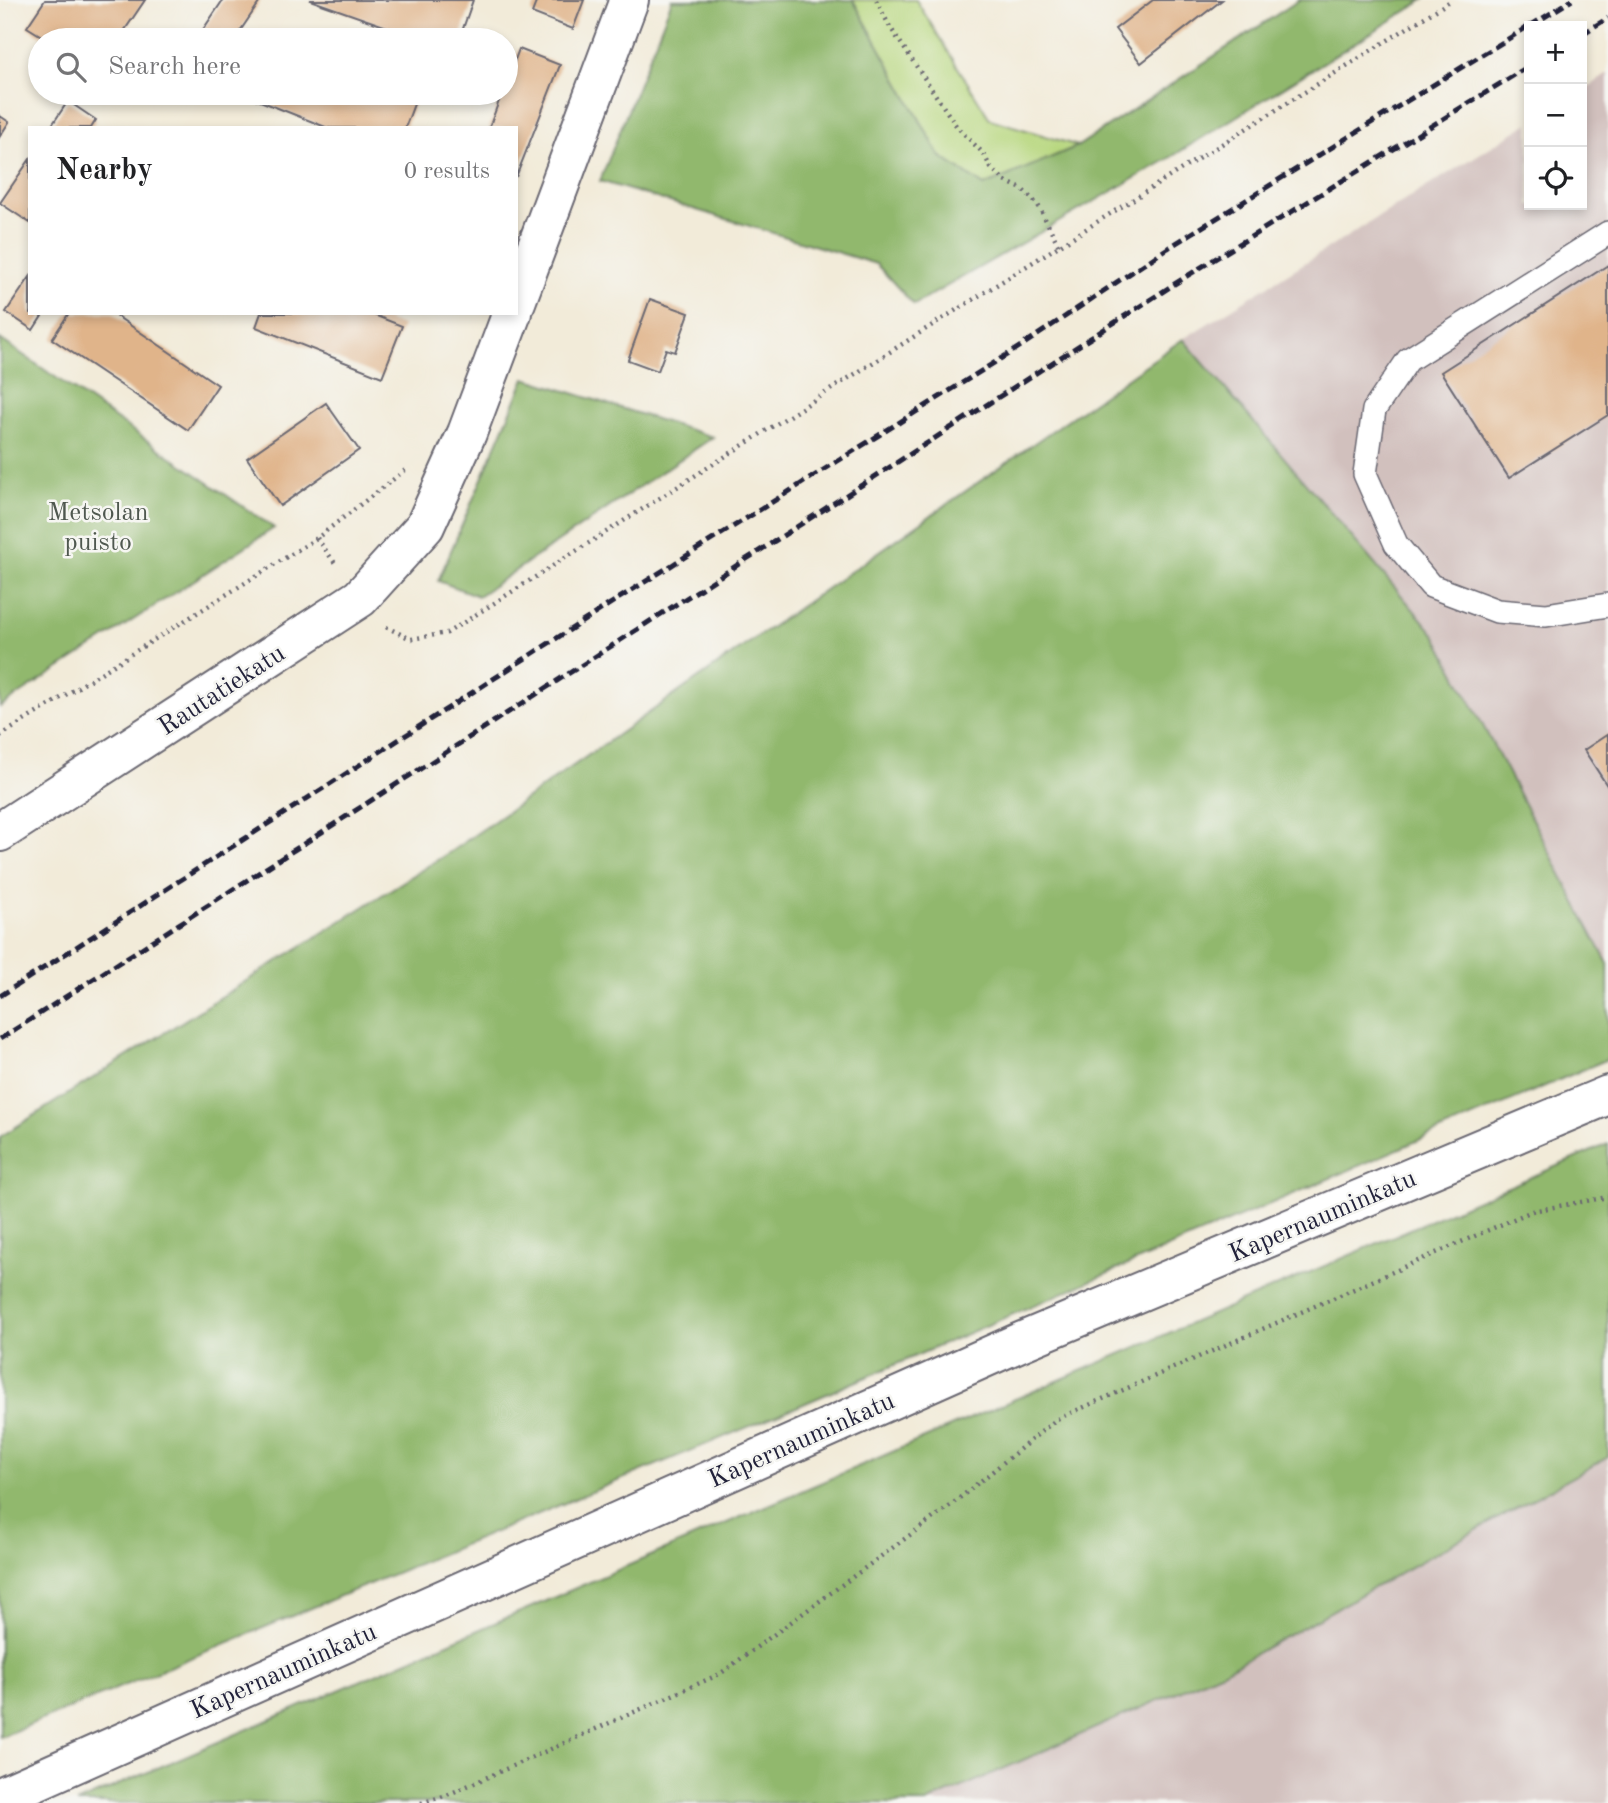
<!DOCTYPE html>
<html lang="en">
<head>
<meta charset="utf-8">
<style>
  :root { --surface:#fff; --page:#f2f2f2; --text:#202124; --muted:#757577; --line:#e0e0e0 }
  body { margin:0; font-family:"Old Standard TT",serif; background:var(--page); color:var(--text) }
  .controls { position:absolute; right:21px; top:21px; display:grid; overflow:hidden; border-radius:0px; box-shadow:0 4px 10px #0003 }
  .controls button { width:63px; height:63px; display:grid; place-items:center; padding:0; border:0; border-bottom:2px solid var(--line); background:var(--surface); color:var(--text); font:35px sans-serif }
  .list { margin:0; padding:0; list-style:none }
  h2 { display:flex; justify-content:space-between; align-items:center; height:91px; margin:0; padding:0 28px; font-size:30px }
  h2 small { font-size:23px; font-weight:400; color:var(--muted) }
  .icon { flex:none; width:38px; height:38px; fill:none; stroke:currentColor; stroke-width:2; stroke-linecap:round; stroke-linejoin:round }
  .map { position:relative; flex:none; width:1608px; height:1803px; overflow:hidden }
  .search { position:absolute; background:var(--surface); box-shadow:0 4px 10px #0003; left:28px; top:28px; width:490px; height:77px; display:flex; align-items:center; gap:18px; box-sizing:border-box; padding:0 24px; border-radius:38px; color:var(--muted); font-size:26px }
  .panel { position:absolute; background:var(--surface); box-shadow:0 4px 10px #0003; left:28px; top:126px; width:490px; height:189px; border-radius:0px }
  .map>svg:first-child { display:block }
  .industrial { fill:#d1c0bd }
  .green { fill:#b7d77e; stroke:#6c7c5c; stroke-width:2 }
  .forest { fill:#91b86d; stroke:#5a6d54; stroke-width:2 }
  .building { fill:#e0b48a }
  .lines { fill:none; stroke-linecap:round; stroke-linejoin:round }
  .service-casing { stroke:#6b6872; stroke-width:26 }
  .minor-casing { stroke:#6b6872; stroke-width:42 }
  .tertiary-casing { stroke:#6b6872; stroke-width:42 }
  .path { stroke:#6b6872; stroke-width:4.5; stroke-dasharray:2 5; stroke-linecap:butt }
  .service { stroke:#fff; stroke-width:23 }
  .minor { stroke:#fff; stroke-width:38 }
  .tertiary { stroke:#fff; stroke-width:38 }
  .rail { stroke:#22223b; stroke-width:5; stroke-dasharray:10 5; stroke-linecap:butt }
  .labels { text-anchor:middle; stroke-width:5; stroke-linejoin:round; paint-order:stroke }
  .park-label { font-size:26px; fill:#4f584f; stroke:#f6f6f2 }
  .street-label { font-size:26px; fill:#22223b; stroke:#f6f6f2 }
</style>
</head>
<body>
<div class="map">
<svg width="1608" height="1803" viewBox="0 0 1608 1803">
  <rect width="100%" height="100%" fill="#f6f6f2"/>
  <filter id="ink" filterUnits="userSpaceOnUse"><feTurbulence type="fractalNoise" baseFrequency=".0143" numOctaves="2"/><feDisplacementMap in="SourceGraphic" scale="14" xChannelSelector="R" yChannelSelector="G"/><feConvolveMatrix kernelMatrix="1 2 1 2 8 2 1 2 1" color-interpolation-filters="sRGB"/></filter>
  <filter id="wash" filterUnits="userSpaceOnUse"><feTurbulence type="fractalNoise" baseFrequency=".00686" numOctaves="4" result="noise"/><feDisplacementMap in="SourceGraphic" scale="28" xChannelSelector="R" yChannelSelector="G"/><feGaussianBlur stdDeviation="1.57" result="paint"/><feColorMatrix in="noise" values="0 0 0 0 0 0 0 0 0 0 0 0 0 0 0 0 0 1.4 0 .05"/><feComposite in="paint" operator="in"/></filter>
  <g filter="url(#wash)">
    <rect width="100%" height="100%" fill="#f2ebd9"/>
    <path class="industrial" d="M1608,74V964L1607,965L1436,636L1183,339L1529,123V205H1582V91Z
      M1608,1457V1803H926L1224,1671Z"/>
    <path class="green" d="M853,0H916L990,119L1078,146L984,186L940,156Z"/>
    <path class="forest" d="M672,0H853L940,156L984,186L1078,146L1299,0H1424L1168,159L914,305L876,264L600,181Z
      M0,339L274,528L0,707Z
      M1183,339L1436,636L1608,964V1059L801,1405L0,1737V1137L453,850Z
      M525,378L713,437L478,596L438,581Z
      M1608,1144V1457L1224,1671L926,1803H76Z"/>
    <g id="blocks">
      <path class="building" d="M45,0H145L118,40H48L27,27Z
        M223,0H261L234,40H196Z
        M310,0H473L459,40H424Z
        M537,0H584L573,29L532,13Z
        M1153,0H1222L1141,63L1115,29Z
        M519,49L560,65L516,177V128H489L502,93H506V84Z
        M240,93H410L417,96L405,128H328Z
        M68,101L96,120L91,128H50Z
        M0,116L9,122L0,136Z
        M30,159V223L0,203Z
        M1608,265V415L1509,478L1441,372Z
        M30,277V313H44L33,330L6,312Z
        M650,299L689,313L675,352L666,349L658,371L628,360Z
        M69,313H112L218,385L188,430L52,339Z
        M261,313H369L402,326L382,377L256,327Z
        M326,403L359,450L280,506L247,458Z
        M1608,734V787L1584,750Z"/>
    </g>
  </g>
  <g filter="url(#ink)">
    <use href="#blocks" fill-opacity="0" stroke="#6b6872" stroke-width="2"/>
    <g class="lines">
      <g class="service-casing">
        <path id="service" d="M1608,233L1408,360L1374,410L1365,474L1396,544L1431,586L1497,611L1546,615L1608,605"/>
      </g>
      <g class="minor-casing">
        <path id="minor" d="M0,1797L1018,1343L1608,1095"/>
      </g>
      <g class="tertiary-casing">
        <path id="tertiary" d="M516,302L629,0
          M0,832L360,598L425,526L467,433L512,313"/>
      </g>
      <path class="path" d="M876,0L890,27L957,127L983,153L991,168L1005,181L1022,189L1038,205L1059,246
        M317,538L337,566
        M386,627L411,639L447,633L926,329L1452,0
        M0,736L317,538L408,468
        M421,1803L447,1795L720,1674L951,1505L1057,1419L1532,1211L1608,1197"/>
      <use href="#service" class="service"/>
      <use href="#minor" class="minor"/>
      <use href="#tertiary" class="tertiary"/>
      <path class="rail" d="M1530,26L1572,0
        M1582,34L1608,18
        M0,996L613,602L1021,346L1168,248L1529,26
        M0,1039L1187,276L1529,66"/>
    </g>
  </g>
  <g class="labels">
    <g class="park-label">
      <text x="98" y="520">Metsolan<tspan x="98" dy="30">puisto</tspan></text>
    </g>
    <g class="street-label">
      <text transform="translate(221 689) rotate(-33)" y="9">Rautatiekatu</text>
      <text transform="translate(1322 1215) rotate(-23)" y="9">Kapernauminkatu</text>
      <text transform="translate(801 1439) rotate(-24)" y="9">Kapernauminkatu</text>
      <text transform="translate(283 1670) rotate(-24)" y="9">Kapernauminkatu</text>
    </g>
  </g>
</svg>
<div class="controls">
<button>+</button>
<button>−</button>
<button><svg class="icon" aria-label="locate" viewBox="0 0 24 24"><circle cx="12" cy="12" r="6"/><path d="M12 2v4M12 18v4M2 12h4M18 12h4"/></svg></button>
</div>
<div class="search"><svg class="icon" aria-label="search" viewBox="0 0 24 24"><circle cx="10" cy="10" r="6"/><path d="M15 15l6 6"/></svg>Search here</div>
<section class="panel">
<h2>Nearby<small>0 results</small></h2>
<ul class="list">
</ul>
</section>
</div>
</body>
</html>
